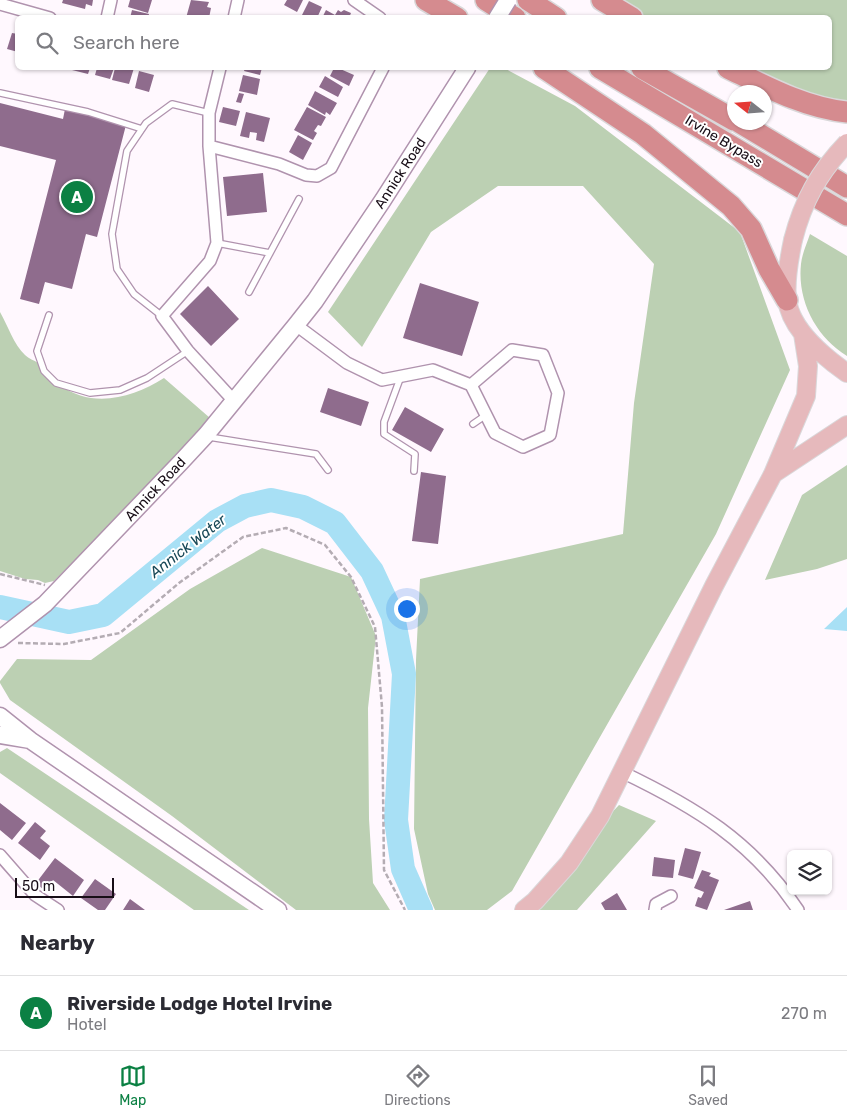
<!DOCTYPE html>
<html lang="en">
<head>
<meta charset="utf-8">
<style>
  :root { --surface:#fff; --page:#f2f2f3; --text:#2b2b33; --muted:#7c7c81; --line:#e1e1e2; --accent:#0b8043 }
  body { margin:0; font-family:Rubik,sans-serif; background:var(--page); color:var(--text) }
  .controls { position:absolute; right:15px; bottom:15px; display:grid; overflow:hidden; border-radius:8px; box-shadow:0 1px 4px #0004 }
  .controls button { width:45px; height:45px; display:grid; place-items:center; padding:0; border:0; border-bottom:1px solid var(--line); background:var(--surface); color:var(--text); font:25px sans-serif }
  .compass { position:absolute; left:727px; top:85px; width:45px; height:45px; border-radius:50%; background:var(--surface); box-shadow:0 1px 4px #0004; rotate:287deg }
  .scale { position:absolute; left:15px; bottom:12px; width:99px; box-sizing:border-box; padding-left:5px; border:2px solid #170d16; border-top:0; font-size:14px; line-height:18px; white-space:nowrap; color:#170d16; -webkit-text-stroke:4px #fff; paint-order:stroke }
  .you { position:absolute; left:406px; top:608px; width:18px; height:18px; margin:-12px; border:4px solid #fff; border-radius:50%; background:#1a73e8; box-shadow:0 0 0 8px #1a73e833 }
  .badge { display:grid; place-items:center; width:32px; height:32px; border-radius:50%; background:var(--accent); color:#fff; font-size:16px; font-weight:700 }
  .pin { position:absolute; translate:-50% -50%; border:2px solid #fff; box-shadow:0 1px 5px #0006 }
  .list { margin:0; padding:0; list-style:none }
  h2 { display:flex; justify-content:space-between; align-items:center; height:65px; margin:0; padding:0 20px; font-size:21px }
  h2 small { font-size:16px; font-weight:400; color:var(--muted) }
  .list li { display:grid; grid-template-columns:32px 1fr auto; gap:15px; align-items:center; box-sizing:border-box; height:75px; padding:0 20px; border-top:1px solid var(--line) }
  .list b { display:block; font-size:19px; white-space:nowrap }
  .list p { margin:0; font-size:16px; white-space:nowrap; color:var(--muted) }
  .list em { font-size:16px; font-style:normal; color:var(--muted) }
  .icon { flex:none; width:28px; height:28px; fill:none; stroke:currentColor; stroke-width:2; stroke-linecap:round; stroke-linejoin:round }
  .map { position:relative; flex:none; width:847px; height:910px; overflow:hidden }
  .search { position:absolute; background:var(--surface); box-shadow:0 1px 4px #0004; left:15px; right:15px; top:15px; height:55px; display:flex; align-items:center; gap:12px; box-sizing:border-box; padding:0 18px; border-radius:8px; color:var(--muted); font-size:19px }
  .sheet { height:140px; background:var(--surface) }
  nav { display:flex; justify-content:space-around; align-items:center; box-sizing:border-box; height:70px; border-top:1px solid var(--line); background:var(--surface); font-size:14px; color:var(--muted) }
  nav a { display:grid; justify-items:center; gap:2px }
  nav .on { color:var(--accent) }
  .map>svg:first-child { display:block }
  .green { fill:#bcd0b3 }
  .water { fill:#a8e0f5 }
  .lines { fill:none; stroke-linecap:round; stroke-linejoin:round }
  .river { stroke:#a8e0f5; stroke-width:24 }
  .building { fill:#8f6c8d }
  .lane-casing { stroke:#b093ae; stroke-width:8 }
  .street-casing { stroke:#b093ae; stroke-width:14 }
  .secondary-casing { stroke:#b093ae; stroke-width:19 }
  .primary-casing { stroke:#dad8da; stroke-width:20 }
  .highway-casing { stroke:#dad8da; stroke-width:24 }
  .path { stroke:#b4acb3; stroke-width:2.5; stroke-dasharray:5 2.5; stroke-linecap:butt }
  .lane { stroke:#fff; stroke-width:5.5 }
  .street { stroke:#fff; stroke-width:11 }
  .secondary { stroke:#fff; stroke-width:16 }
  .primary { stroke:#e6b9bc; stroke-width:18 }
  .highway { stroke:#d58b8f; stroke-width:21 }
  .secondary-bridge-casing { stroke:#b093ae; stroke-width:19; stroke-linecap:butt }
  .primary-bridge-casing { stroke:#dad8da; stroke-width:20; stroke-linecap:butt }
  .secondary-bridge { stroke:#fff; stroke-width:16 }
  .primary-bridge { stroke:#e6b9bc; stroke-width:18 }
  .labels { text-anchor:middle; stroke-width:4; stroke-linejoin:round; paint-order:stroke }
  .street-label { font-size:14px; fill:#170d16; stroke:#fff }
  .water-label { font-size:15px; font-style:italic; fill:#184857; stroke:#fff }
</style>
</head>
<body>
<div class="map">
<svg width="847" height="910" viewBox="0 0 847 910">
  <rect width="100%" height="100%" fill="#fff8fe"/>
  <path class="green" d="M609,0H847V108L736,68H830V18L642,17Z
    M490,68H504L575,106L740,232L790,370L716,534L512,891L487,910H435L428,894L414,829L416,660L420,579L623,534L634,403L654,264L583,186H498L431,232L362,347L328,312Z
    M810,234L847,256V356C816,337 797,301 801,264C802,254 807,243 810,234Z
    M0,312C8,326 14,345 25,355C29,359 34,360 38,363C45,371 51,378 60,385C92,409 133,398 164,378L210,418L118,517L54,581L45,583L38,580L25,579L0,571Z
    M847,465V559L817,569L765,580L802,495Z
    M262,548L351,577L376,636L368,708L369,819L373,883L390,910H296L172,816L10,700L0,683V681L17,659L91,660L190,589Z
    M7,748L249,910H194L0,773V752Z
    M619,805L656,821L577,910H525L580,846Z"/>
  <path class="water" d="M847,607V631L824,629L846,608Z"/>
  <g class="lines">
    <path class="river" d="M0,607L69,622L103,615L217,521L245,506L271,500L303,507L335,523L372,571L393,616L404,674L396,820L403,869L421,910"/>
  </g>
  <path class="building" d="M63,0H93L92,6L86,4L85,9L62,3Z
    M130,0H152L148,13L128,7Z
    M191,0L209,2L207,7L211,8L209,18H186Z
    M287,0H303L297,12L284,5Z
    M309,1L322,7L317,18L301,17Z
    M132,10L149,14L148,18H130Z
    M326,10L335,15L338,10L341,12L344,10L351,13L349,18H322Z
    M12,33L18,34V52L7,49Z
    M72,68H90L88,74L72,70Z
    M97,68H114L110,79L95,75Z
    M115,68H134L129,84L112,80Z
    M245,68H262L260,75L244,71Z
    M334,68H338L354,75L349,86L330,76Z
    M139,71L154,75L149,92L135,88Z
    M243,75L260,79L257,95L239,91Z
    M325,76L343,87L338,97L319,87Z
    M315,91L337,103L330,115L326,112L325,115L308,105Z
    M239,93L244,94L241,103L236,102Z
    M0,103L63,119L65,109L126,125L97,237L86,234L72,289L45,282L39,304L20,299L56,160L0,146Z
    M223,107L240,111L236,126L219,122Z
    M307,107L326,117L321,126L318,125L314,131L317,133L313,140L294,130Z
    M246,112L270,118L264,142L256,140L257,133L250,132L249,138L240,136Z
    M298,135L312,143L303,160L289,152Z
    M263,173L267,212L227,216L223,177Z
    M420,283L479,302L462,356L403,338Z
    M208,286L239,319L211,346L180,314Z
    M328,388L369,402L361,426L320,412Z
    M405,407L444,429L431,452L392,430Z
    M421,472L446,476L438,544L412,541Z
    M0,803L26,823L12,840L0,830Z
    M35,822L46,831L40,838L50,846L40,860L18,843Z
    M685,848L701,852L693,879L678,875Z
    M654,857L675,860L673,878L652,876Z
    M55,858L84,880L73,896L53,880L45,891L36,883Z
    M702,870L711,873L709,876L719,880L707,910L695,906L698,897L701,898L704,892L694,888Z
    M95,879L116,894L105,910H98L81,898Z
    M617,893L627,910H605L601,903Z
    M130,899L145,910H123Z
    M750,901L753,910H724Z"/>
  <g class="lines">
    <g class="lane-casing">
      <path id="lane" d="M0,93L88,112L142,129
        M217,243L270,253
        M249,292L299,199
        M49,315L37,351L44,371L56,383L90,393L120,390L147,378L188,351
        M162,316L134,294L117,269L112,234L127,151L146,123L172,104L209,113
        M401,376L384,422V434L415,454L414,471
        M473,424L486,415
        M209,437L316,454L328,470"/>
    </g>
    <g class="street-casing">
      <path id="street" d="M354,0L380,18
        M0,4L50,18
        M107,18L111,0
        M234,18L238,0
        M219,68H220L209,113V146L217,243L210,261L162,316L188,351L234,401
        M209,146L279,164L306,175L317,176L331,168L383,68
        M296,325L347,363L382,380L433,370L471,385L495,433L523,447L550,435L558,393L543,355L512,350L471,385
        M622,772C695,807 752,841 798,910
        M0,855L35,895L58,910
        M655,910L656,904L671,896"/>
    </g>
    <g class="secondary-casing">
      <path id="secondary" d="M0,639L45,604L181,462L206,435L296,325L315,301L383,200L467,68
        M0,716L30,740L278,910
        M0,735L30,740"/>
    </g>
    <g class="primary-casing">
      <path id="primary" d="M793,240C789,259 785,280 787,299C790,329 824,357 847,373
        M773,474L847,425
        M524,910L535,901L569,863L600,816L714,586L773,474L806,396L808,366L803,334"/>
    </g>
    <g class="highway-casing">
      <path id="highway" d="M426,0L457,18
        M486,0L515,18
        M528,0L556,18
        M602,0L632,18
        M544,68L643,134L731,206L751,229L769,269L787,300
        M600,68L847,215
        M642,68L734,120
        M728,68C765,86 805,108 847,112
        M739,122L847,187"/>
    </g>
    <path class="path" d="M0,574L45,585
      M18,643L64,644L120,633L179,583L243,537L286,528L325,545L351,577L375,627L382,707L384,870L405,910"/>
    <use href="#lane" class="lane"/>
    <use href="#street" class="street"/>
    <use href="#secondary" class="secondary"/>
    <use href="#primary" class="primary"/>
    <use href="#highway" class="highway"/>
    <g class="secondary-bridge-casing">
      <path id="secondary-bridge" d="M497,18L508,0"/>
    </g>
    <g class="primary-bridge-casing">
      <path id="primary-bridge" d="M793,240C803,201 819,172 847,143"/>
    </g>
    <use href="#secondary-bridge" class="secondary-bridge"/>
    <use href="#primary-bridge" class="primary-bridge"/>
  </g>
  <g class="labels">
    <g class="street-label">
      <text transform="translate(724 141) rotate(31)" y="5">Irvine Bypass</text>
      <text transform="translate(400 173) rotate(-57)" y="5">Annick Road</text>
      <text transform="translate(155 489) rotate(-47)" y="5">Annick Road</text>
    </g>
    <g class="water-label">
      <text transform="translate(188 546) rotate(-38)" y="5">Annick Water</text>
    </g>
  </g>
</svg>
<div class="controls">
<button><svg class="icon" aria-label="layers" viewBox="0 0 24 24"><path d="M12 4l9 5-9 5-9-5zM3 14l9 5 9-5"/></svg></button>
</div>
<svg class="compass" viewBox="-18 -18 36 36"><path d="M0-13l5 13h-10z" fill="#e53935"/><path d="M0 13l5-13h-10z" fill="#7c7c81"/></svg>
<div class="scale">50 m</div>
<div class="you"></div>
<div class="pin badge" style="left:77px;top:197px">A</div>
<div class="search"><svg class="icon" aria-label="search" viewBox="0 0 24 24"><circle cx="10" cy="10" r="6"/><path d="M15 15l6 6"/></svg>Search here</div>
</div>
<section class="sheet">
<h2>Nearby<small></small></h2>
<ul class="list">
<li><span class="badge">A</span><div><b>Riverside Lodge Hotel Irvine</b><p>Hotel</p></div><em>270 m</em></li>
</ul>
</section>
<nav>
<a class="on"><svg class="icon" aria-label="map" viewBox="0 0 24 24"><path d="M3 6l6-2 6 2 6-2v14l-6 2-6-2-6 2zM9 4v14M15 6v14"/></svg>Map</a>
<a><svg class="icon" aria-label="directions" viewBox="0 0 24 24"><path d="M12 3l9 9-9 9-9-9zM9 14v-3h6M13 9l2 2-2 2"/></svg>Directions</a>
<a><svg class="icon" aria-label="saved" viewBox="0 0 24 24"><path d="M7 4h10v16l-5-4-5 4z"/></svg>Saved</a>
</nav>
</body>
</html>
